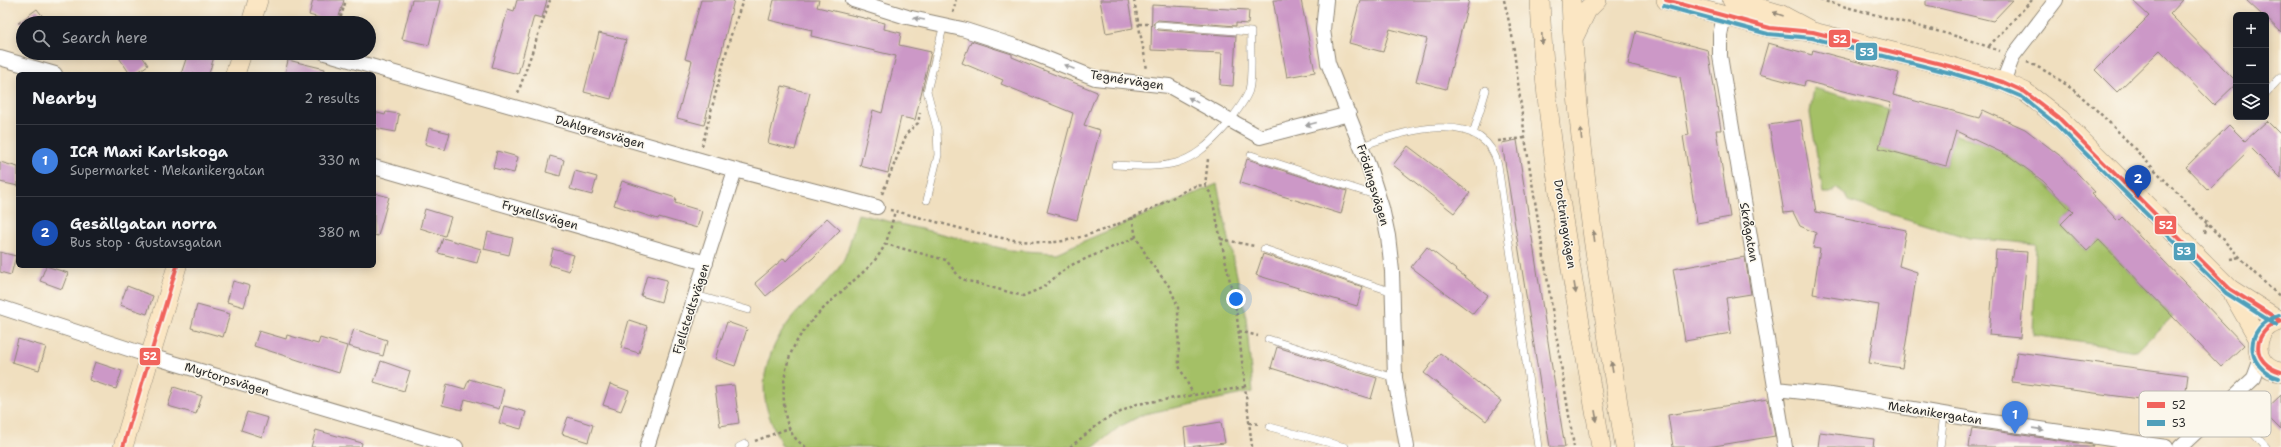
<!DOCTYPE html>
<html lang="en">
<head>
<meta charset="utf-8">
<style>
  :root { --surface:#171b24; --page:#242831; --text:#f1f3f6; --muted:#9ea1a6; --line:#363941; --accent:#b45309 }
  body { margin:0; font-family:"Shantell Sans",sans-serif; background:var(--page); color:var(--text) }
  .controls { position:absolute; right:12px; top:12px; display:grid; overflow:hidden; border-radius:6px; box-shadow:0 2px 10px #0003 }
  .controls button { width:36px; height:36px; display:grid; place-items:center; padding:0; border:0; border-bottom:1px solid var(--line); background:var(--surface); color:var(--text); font:20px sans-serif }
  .you { position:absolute; left:1236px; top:299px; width:14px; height:14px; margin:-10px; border:3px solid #fff; border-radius:50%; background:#1a73e8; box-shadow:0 0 0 6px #1a73e833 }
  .badge { display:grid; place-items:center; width:26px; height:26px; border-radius:50%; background:var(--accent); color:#fff; font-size:13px; font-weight:700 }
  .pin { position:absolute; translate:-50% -33px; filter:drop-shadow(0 1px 2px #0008) }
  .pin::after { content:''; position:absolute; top:21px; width:14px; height:12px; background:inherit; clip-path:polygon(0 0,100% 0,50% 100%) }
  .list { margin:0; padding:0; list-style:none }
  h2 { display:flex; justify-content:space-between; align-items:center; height:52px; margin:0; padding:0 16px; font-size:17px }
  h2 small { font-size:13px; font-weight:400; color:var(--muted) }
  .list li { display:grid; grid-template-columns:26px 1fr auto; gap:12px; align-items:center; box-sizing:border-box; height:72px; padding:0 16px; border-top:1px solid var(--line) }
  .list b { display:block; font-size:15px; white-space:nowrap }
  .list p { margin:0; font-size:13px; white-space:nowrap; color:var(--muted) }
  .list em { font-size:13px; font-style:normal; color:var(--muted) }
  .icon { flex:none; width:22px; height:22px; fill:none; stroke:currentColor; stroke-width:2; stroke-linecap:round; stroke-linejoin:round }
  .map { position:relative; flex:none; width:2281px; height:447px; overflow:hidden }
  .search { position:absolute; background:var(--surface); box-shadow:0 2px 10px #0003; left:16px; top:16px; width:360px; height:44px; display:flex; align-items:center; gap:10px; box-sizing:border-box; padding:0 14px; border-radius:22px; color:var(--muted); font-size:15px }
  .panel { position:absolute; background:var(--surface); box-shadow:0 2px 10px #0003; left:16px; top:72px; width:360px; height:196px; border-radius:6px }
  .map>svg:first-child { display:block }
  .green { fill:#a4c066; stroke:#687648 }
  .building { fill:#cc98c7 }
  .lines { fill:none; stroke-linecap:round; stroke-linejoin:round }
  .lane-casing { stroke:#8e8575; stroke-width:8 }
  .street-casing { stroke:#8e8575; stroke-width:16 }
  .secondary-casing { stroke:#8e8575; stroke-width:20 }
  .path { stroke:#8e8575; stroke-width:2.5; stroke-dasharray:3 3; stroke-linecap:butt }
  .lane { stroke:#fff; stroke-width:7 }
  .street { stroke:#fff; stroke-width:14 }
  .secondary { stroke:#fbe6c3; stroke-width:19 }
  .bus-1-casing { stroke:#fbf7ec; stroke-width:7 }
  .bus-2-casing { stroke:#fbf7ec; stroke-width:7 }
  .bus-1 { stroke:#f1635c; stroke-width:4 }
  .bus-2 { stroke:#509fba; stroke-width:4 }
  .oneway { fill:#938877 }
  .oneway2 { fill:#a0a0a0 }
  .labels { text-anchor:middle; stroke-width:3; stroke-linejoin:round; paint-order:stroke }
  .street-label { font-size:12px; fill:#2b2b2b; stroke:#fbf7ec }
  .key { fill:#fbf7ec; stroke:#bdbab2; stroke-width:1 }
  .key-label { font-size:11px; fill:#2b2b2b }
  .line-badge { stroke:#fbf7ec; stroke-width:1.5 }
  .badge-label { font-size:11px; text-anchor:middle; font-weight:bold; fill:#fff }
</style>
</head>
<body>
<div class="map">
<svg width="2281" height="447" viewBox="0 0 2281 447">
  <rect width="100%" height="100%" fill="#fbf7ec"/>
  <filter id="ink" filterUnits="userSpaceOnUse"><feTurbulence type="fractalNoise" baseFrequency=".025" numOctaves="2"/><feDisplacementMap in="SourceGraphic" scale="8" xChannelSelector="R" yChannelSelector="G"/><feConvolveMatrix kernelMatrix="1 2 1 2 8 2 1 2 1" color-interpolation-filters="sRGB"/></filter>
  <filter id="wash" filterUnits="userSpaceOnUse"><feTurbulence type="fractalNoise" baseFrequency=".012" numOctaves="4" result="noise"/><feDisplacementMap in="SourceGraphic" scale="16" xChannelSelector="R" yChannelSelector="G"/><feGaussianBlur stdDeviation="0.9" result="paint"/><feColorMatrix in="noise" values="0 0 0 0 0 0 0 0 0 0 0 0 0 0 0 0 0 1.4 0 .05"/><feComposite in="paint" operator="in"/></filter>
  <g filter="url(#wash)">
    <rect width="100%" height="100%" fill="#f0dfbf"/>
    <path class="green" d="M1814,88L1889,109L1880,148L1946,166L1954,135C2004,143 2040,178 2073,212L2061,224L2086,251L2099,240L2172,316L2137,351L2033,335L2036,244L1969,238L1848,201L1845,194L1837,188L1831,193H1823L1810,113Z
      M1217,184L1246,317L1253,392L1144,414L1119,427L1094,447H783L781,444C775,430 767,415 765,399C760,366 778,331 801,308C815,294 833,279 843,261C850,247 853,229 858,214L1009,250L1056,253Z"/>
    <g id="blocks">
      <path class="building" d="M313,0H344L337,23L309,15Z
        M412,0H440L429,45L402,39Z
        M517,0H547L542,18L534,16L518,74L492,67L508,9L514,11Z
        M701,0H734L704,125L677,118L692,61L685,59Z
        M774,0H819L817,7L885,23L884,29L901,33L899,45L931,52L915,120L901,117L888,173L860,166L873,110L882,113L896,56L811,36L812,30L769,20Z
        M1100,0H1128L1133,28L1106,33Z
        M1273,0H1301L1315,72L1287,77Z
        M1360,0H1469L1446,89L1416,81L1427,39L1390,29L1383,52L1349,43Z
        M1926,0H2013L1993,21L1926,5Z
        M2132,0H2183L2170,14L2236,81V84L2214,105L2160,50L2117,92L2095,70L2149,16Z
        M2246,0H2281V32L2266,18V15H2262Z
        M1152,5L1249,10L1248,24L1236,23V26L1158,20L1153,24L1158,30L1236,36L1233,86L1220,85L1222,53L1151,50Z
        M37,9L48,23H18Z
        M1636,31L1708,50L1721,130H1716L1730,217L1697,223L1683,136L1689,135L1680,77L1628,64Z
        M599,33L626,40L611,99L584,92Z
        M971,41L1012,54V57L1097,92L1084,125L1100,130L1077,220L1047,212L1073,113L1001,84L1003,80L962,63Z
        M1768,43L1812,55L1813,50L1899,73L1893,95L1979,118L1983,110L2025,129L2063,158L2095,192L2092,194L2118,221L2122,217L2244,345L2221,367L2099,240L2087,251L2061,224L2073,212L2043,181L2009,156L1956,131L1946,166L1879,148L1891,103L1805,81L1804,86L1759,74Z
        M116,53H140L148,65L135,74H130Z
        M188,53H215L209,74H181Z
        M288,60L325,69L324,74H285Z
        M782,86L810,93L795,150L768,143Z
        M374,112L385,115L386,112L399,114L396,132L374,128Z
        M1801,120L1816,212L1906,230L1899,266L1917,272L1902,368L1869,363L1879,305L1813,294L1820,249L1813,248L1816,233L1800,226L1793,212L1784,213L1769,125Z
        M2267,121L2281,135V178L2251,148L2208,190L2186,167L2229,125L2245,141Z
        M429,128L450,133L445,150L425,144Z
        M1517,140L1553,374L1565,447H1550L1502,143Z
        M1408,146L1470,193L1454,213L1393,165Z
        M497,151L518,157L514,173L493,168Z
        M550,156L564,160L560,176L546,172Z
        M1247,159L1347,191L1341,214L1240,183Z
        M0,162L18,167V186L0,182Z
        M575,171L597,177L592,195L570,189Z
        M622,181L676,198L675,203L702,211L697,228L659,217L658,219L614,205Z
        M374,193L389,197L378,236L374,235Z
        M425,209L451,217L445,236L420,228Z
        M827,218L840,230L813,258L766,296L755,283L784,258L786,261Z
        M488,232L513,238L509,255L484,249Z
        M443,238L481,249L477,263L438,253Z
        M1427,247L1488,295L1473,314L1411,267Z
        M553,249L574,255L569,271L549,265Z
        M1996,250L2027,252L2020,338L1989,335Z
        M0,252L16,256L11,275L0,272Z
        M1263,254L1363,287L1357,306L1256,275Z
        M1745,257L1751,294L1726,298L1731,333L1685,341L1673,269Z
        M46,266L68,273L62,289L40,281Z
        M647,275L667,280L661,302L641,296Z
        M233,281L250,286L244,307L227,302Z
        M127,286L153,296L147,314L120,305Z
        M197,305L230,314L223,337L191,328Z
        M629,320L647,326L639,353L621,348Z
        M727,322L747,329L735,366L715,359Z
        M354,329L387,340L383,356L348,346Z
        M259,331L286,339L287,335L318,344L320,338L347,346L339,373L254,346Z
        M18,339L46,347L39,370L12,362Z
        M1277,347L1377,378L1371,399L1271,368Z
        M2017,352L2188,375L2184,405L2012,382Z
        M1440,353L1501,401L1486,421L1424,373Z
        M381,361L410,371L404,391L374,382Z
        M95,362L122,371L116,389L89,380Z
        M469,379L504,389L499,409L465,399L462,410L442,405L447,384L465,389Z
        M610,384L629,391L621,411L603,405Z
        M734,385L739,423L720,426L715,387Z
        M174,387L202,396L196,414L168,406Z
        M2281,395V430L2263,412Z
        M1768,399L1775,436L1708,447H1673L1668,415Z
        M504,406L526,412L521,429L499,423Z
        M247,412L268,418L262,437L241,430Z
        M568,417L593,425L588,442L562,434Z
        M1221,422L1225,443L1186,447L1184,428Z
        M1972,428L2093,445L2092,447H1969Z
        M316,430L362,443L361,447H311Z
        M1820,432L1874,439L1873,447H1818Z"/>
    </g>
  </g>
  <g filter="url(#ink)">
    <use href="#blocks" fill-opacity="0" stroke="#8e8575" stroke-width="1"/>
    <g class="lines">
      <g class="lane-casing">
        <path id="lane" d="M2266,93L2281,77
          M1473,134L1486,90
          M1362,146C1400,132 1483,105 1498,165L1538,447
          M1251,155L1378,196
          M1115,165C1169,168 1188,169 1226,126C1232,118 1247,99 1249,90C1253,74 1250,49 1251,32L1158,25
          M927,200L938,155L937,129L927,91L944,24
          M1264,249L1393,292
          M696,295L748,310
          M1268,339L1395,378
          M2226,404L2266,447
          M1270,427L1345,447
          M739,447L745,444
          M1940,447L1944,414"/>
      </g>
      <g class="street-casing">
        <path id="street" d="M853,0L907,17L962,29L1015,46L1095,78L1169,86L1260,137L1349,114
          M1326,0L1323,30L1328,63L1369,167L1382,208L1388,236L1392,271L1395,378L1407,447
          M1724,16L1720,35V56L1785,447
          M325,53L735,170L877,207
          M0,58L55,74
          M2003,82L2013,56L2056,0
          M374,167L706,263
          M0,307L150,356L456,447
          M1776,389L1831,395L1978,420L2166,447
          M647,447L735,170
          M2180,447L2254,378L2261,359"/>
      </g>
      <g class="secondary-casing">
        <path id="secondary" d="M1540,0C1546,150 1577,299 1601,447
          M1571,0C1577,150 1601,299 1625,447
          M1666,0L1770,28L1813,32L1953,67L2003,82L2025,92L2060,119L2230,289L2279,320
          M1732,0L1780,14L1808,29
          M251,23L258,0
          M1574,37L1587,10L1597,0
          M235,74L242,53
          M2234,296L2258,338
          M2281,321C2251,325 2250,369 2281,372
          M123,447L177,266"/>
      </g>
      <path class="path" d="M1134,0L1147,69
        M1504,0L1512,35L1525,138L1574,447
        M1820,0L1963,38L2000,51
        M953,13L956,0
        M339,23L346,0
        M1139,24H1148
        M1989,46L2032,0
        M2027,62C2077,83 2115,129 2152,167C2191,207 2230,247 2269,287L2281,297
        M518,93L550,0
        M1498,141L1525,138
        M702,146L730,38L743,0
        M1205,186L1208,159
        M882,194L907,133L918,123L920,113
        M890,210C941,221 1019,251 1068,240C1105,232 1141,215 1174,197C1184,192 1194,183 1205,186L1211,194L1236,309L1252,447
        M1132,217L1136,237L1150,262L1169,286L1178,306L1179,366L1193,394
        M2205,233L2207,224
        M1221,239L1254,246
        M885,244L946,260L961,279L1023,296L1042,288L1069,266L1136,237
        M2230,259L2240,257
        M1239,331L1258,336
        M1249,423L1260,424
        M755,441L789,428
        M806,447C789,437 785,421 784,403C780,343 812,319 852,282C861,274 871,266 878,256C888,243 891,226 895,211
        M1070,447L1104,420L1137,404L1245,387"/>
      <use href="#lane" class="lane"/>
      <use href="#street" class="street"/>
      <use href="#secondary" class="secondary"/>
      <g class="bus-1-casing">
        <path id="bus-1" d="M1666,0L1770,28L1813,32L1953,67L2003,82L2025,92L2060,119L2230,289L2279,320
          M2281,321C2251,331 2250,363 2281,372
          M123,447L177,266"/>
      </g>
      <g class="bus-2-casing">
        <path id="bus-2" d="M1664,6L1768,34L1812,38L1951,73L2001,88L2022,97L2056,124L2226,293L2276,325
          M2279,315C2244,327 2243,367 2279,378"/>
      </g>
      <use href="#bus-1" class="bus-1"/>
      <use href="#bus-2" class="bus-2"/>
    </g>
    <defs><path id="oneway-solid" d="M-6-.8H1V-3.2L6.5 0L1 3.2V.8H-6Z"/></defs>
    <g class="oneway">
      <use href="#oneway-solid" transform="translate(1778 14) rotate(-161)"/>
      <use href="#oneway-solid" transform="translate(1542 39) rotate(88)"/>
      <use href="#oneway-solid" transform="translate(1581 134) rotate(-97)"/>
      <use href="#oneway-solid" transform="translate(1594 236) rotate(-97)"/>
      <use href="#oneway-solid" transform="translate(1575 288) rotate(81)"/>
      <use href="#oneway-solid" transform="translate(1612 367) rotate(-99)"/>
      <use href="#oneway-solid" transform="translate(1596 416) rotate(80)"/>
    </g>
    <g class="oneway2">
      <use href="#oneway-solid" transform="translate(919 19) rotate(-170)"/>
      <use href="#oneway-solid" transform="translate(1069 67) rotate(-158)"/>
      <use href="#oneway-solid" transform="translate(1193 100) rotate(-151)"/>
      <use href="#oneway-solid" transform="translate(1311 124) rotate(165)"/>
      <use href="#oneway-solid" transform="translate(2038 429) rotate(8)"/>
    </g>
  </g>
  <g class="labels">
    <g class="street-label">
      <text transform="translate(1127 80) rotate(9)" y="4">Tegnérvägen</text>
      <text transform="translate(600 132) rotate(16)" y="4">Dahlgrensvägen</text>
      <text transform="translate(1373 185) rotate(73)" y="4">Frödingsvägen</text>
      <text transform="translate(540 215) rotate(16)" y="4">Fryxellsvägen</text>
      <text transform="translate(1565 224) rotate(81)" y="4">Drottningvägen</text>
      <text transform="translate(1749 232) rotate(80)" y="4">Skrågatan</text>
      <text transform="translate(691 309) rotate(-72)" y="4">Fjellstedtsvägen</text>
      <text transform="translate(227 379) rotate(17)" y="4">Myrtorpsvägen</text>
      <text transform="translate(1935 413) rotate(9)" y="4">Mekanikergatan</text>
    </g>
  </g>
  <rect x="2139" y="391" width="132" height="46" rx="6" class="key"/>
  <rect x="2147" y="402" width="18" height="6" fill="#f1635c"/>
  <rect x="2147" y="420" width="18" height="6" fill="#509fba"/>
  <g class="key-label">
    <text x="2172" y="409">52</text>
    <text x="2172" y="427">53</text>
  </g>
  <g class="line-badge">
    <rect x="1828" y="29" width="23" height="19" rx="4" fill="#f1635c"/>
    <rect x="1855" y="42" width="23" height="19" rx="4" fill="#509fba"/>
    <rect x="2154" y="215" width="23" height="20" rx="4" fill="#f1635c"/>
    <rect x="2173" y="242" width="23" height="19" rx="4" fill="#509fba"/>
    <rect x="139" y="347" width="22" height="19" rx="4" fill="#f1635c"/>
  </g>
  <g class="badge-label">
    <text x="1840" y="43">52</text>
    <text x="1867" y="56">53</text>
    <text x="2166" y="229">52</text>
    <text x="2184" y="255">53</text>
    <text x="150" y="360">52</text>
  </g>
</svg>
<div class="controls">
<button>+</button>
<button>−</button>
<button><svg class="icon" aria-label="layers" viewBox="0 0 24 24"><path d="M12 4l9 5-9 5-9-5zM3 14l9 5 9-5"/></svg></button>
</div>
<div class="you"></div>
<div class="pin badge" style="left:2015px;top:434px;background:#3f7fe0">1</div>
<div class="pin badge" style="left:2138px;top:198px;background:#1a4fb4">2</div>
<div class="search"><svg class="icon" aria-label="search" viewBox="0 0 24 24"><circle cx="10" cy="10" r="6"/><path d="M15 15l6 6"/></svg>Search here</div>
<section class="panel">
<h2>Nearby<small>2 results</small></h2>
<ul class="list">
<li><span class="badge" style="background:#3f7fe0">1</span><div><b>ICA Maxi Karlskoga</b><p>Supermarket · Mekanikergatan</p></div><em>330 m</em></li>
<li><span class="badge" style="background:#1a4fb4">2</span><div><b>Gesällgatan norra</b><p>Bus stop · Gustavsgatan</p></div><em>380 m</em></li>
</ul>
</section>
</div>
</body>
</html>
